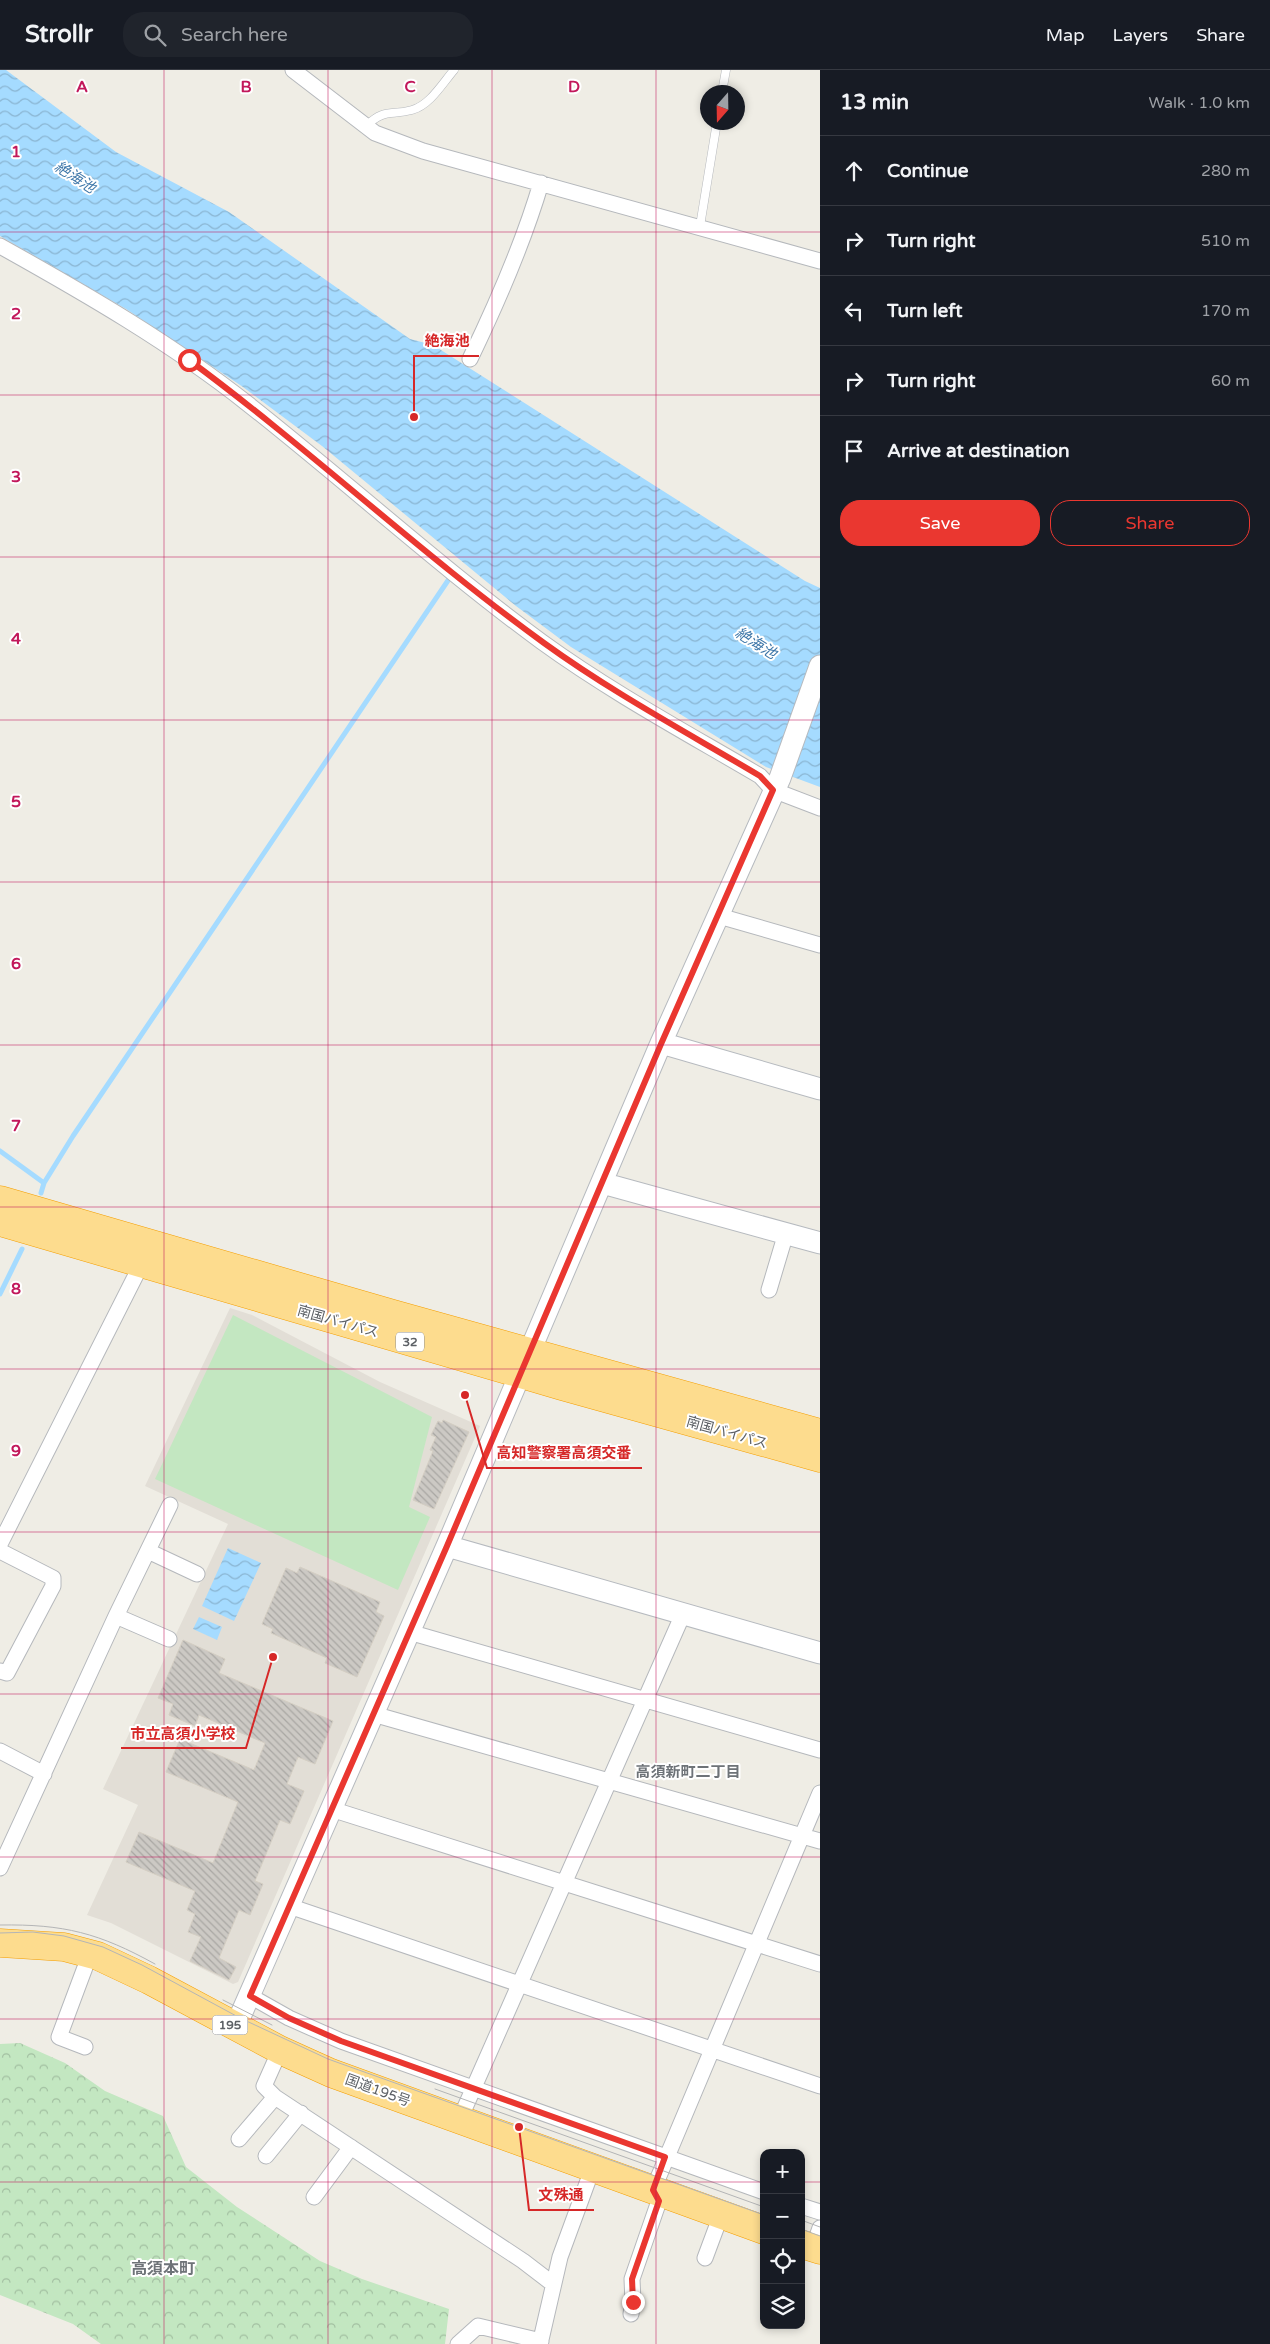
<!DOCTYPE html>
<html lang="en">
<head>
<meta charset="utf-8">
<style>
  :root { --surface:#171b24; --page:#20242c; --text:#f1f3f6; --muted:#9ea1a6; --line:#363941; --accent:#ea3730 }
  body { margin:0; font-family:"Varela Round","Noto Sans JP",sans-serif; background:var(--page); color:var(--text) }
  .controls { position:absolute; right:15px; bottom:15px; display:grid; overflow:hidden; border-radius:10px; box-shadow:0 2px 8px #0003 }
  .controls button { width:45px; height:45px; display:grid; place-items:center; padding:0; border:0; border-bottom:1px solid var(--line); background:var(--surface); color:var(--text); font:25px sans-serif }
  .compass { position:absolute; left:700px; top:15px; width:45px; height:45px; border-radius:50%; background:var(--surface); box-shadow:0 2px 8px #0003; rotate:200deg }
  .stop { position:absolute; width:15px; height:15px; margin:-11px; border:4px solid #ea3730; border-radius:50%; background:#fff }
  .stop.end { background:#ea3730; border-color:#fff; box-shadow:0 1px 5px #0008 }
  .list { margin:0; padding:0; list-style:none }
  h2 { display:flex; justify-content:space-between; align-items:center; height:65px; margin:0; padding:0 20px; font-size:21px }
  h2 small { font-size:16px; font-weight:400; color:var(--muted) }
  .list li { display:grid; grid-template-columns:32px 1fr auto; gap:15px; align-items:center; box-sizing:border-box; height:70px; padding:0 20px; border-top:1px solid var(--line) }
  .list b { display:block; font-size:19px; white-space:nowrap }
  .list em { font-size:16px; font-style:normal; color:var(--muted) }
  .actions { display:flex; gap:10px; padding:15px 20px }
  .actions a { flex:1; padding:11px 0; border:1px solid var(--accent); border-radius:20px; text-align:center; font-size:18px; color:var(--accent) }
  .actions .main { background:var(--accent); color:#fff }
  .icon { flex:none; width:28px; height:28px; fill:none; stroke:currentColor; stroke-width:2; stroke-linecap:round; stroke-linejoin:round }
  .map { position:relative; flex:none; width:820px; height:2274px; overflow:hidden }
  header { display:flex; align-items:center; gap:30px; box-sizing:border-box; height:70px; padding:0 25px; background:var(--surface); border-bottom:1px solid var(--line) }
  header strong { font-size:24px }
  nav { display:flex; gap:28px; margin-inline-start:auto; font-size:18px }
  .search { width:350px; height:45px; background:var(--page); display:flex; align-items:center; gap:12px; box-sizing:border-box; padding:0 18px; border-radius:20px; color:var(--muted); font-size:19px }
  main { display:flex }
  aside { flex:1; background:var(--surface) }
  .map>svg:first-child { display:block }
  .education { fill:#e2ded6 }
  .forest { fill:url(#forest-crowns) }
  .pitch { fill:#c3e7c1 }
  .water { fill:url(#water-waves) }
  .lines { fill:none; stroke-linecap:round; stroke-linejoin:round }
  .stream { stroke:#a5dbff; stroke-width:5 }
  .building { fill:url(#building-back-hatch); stroke:#d4cec3 }
  .lane-casing { stroke:#b5b8bc; stroke-width:9 }
  .street-casing { stroke:#b5b8bc; stroke-width:17 }
  .secondary-casing { stroke:#b6babf; stroke-width:23 }
  .highway-casing { stroke:#f49e00; stroke-width:29 }
  .lane { stroke:#fff; stroke-width:8 }
  .street { stroke:#fff; stroke-width:15 }
  .secondary { stroke:#fff; stroke-width:21 }
  .highway { stroke:#fddc8e; stroke-width:28 }
  .tram { stroke:#b4b5b6; stroke-width:1 }
  .route { stroke:#ea3730; stroke-width:6 }
  .grid { fill:none; stroke:#c2185b; stroke-width:1; stroke-opacity:0.55 }
  .labels { text-anchor:middle; stroke-width:4; stroke-linejoin:round; paint-order:stroke }
  .shield { fill:#fff; stroke:#8e9094; stroke-width:1 }
  .shield-label { font-size:12px; font-weight:bold; fill:#5d6166 }
  .street-label { font-size:14px; fill:#5d6166; stroke:#fff }
  .water-label { font-size:15px; font-style:italic; fill:#3e77a9; stroke:#fff }
  .neighbourhood-label { font-size:15px; font-weight:bold; fill:#6e7378; stroke:#fff }
  .quarter-label { font-size:16px; font-weight:bold; fill:#6e7378; stroke:#fff }
  .grid-label { font-size:16px; text-anchor:middle; font-weight:bold; fill:#c2185b; stroke:#fff; stroke-width:4; stroke-linejoin:round; paint-order:stroke }
  .leader { fill:none; stroke:#d62828; stroke-width:2 }
  .callout-dot { fill:#d62828; stroke:#fff; stroke-width:2 }
  .callout-label { font-size:15px; text-anchor:middle; font-weight:bold; fill:#d62828; stroke:#fff; stroke-width:4; stroke-linejoin:round; paint-order:stroke }
</style>
</head>
<body>
<header>
<strong>Strollr</strong>
<div class="search"><svg class="icon" aria-label="search" viewBox="0 0 24 24"><circle cx="10" cy="10" r="6"/><path d="M15 15l6 6"/></svg>Search here</div>
<nav><a>Map</a><a>Layers</a><a>Share</a></nav>
</header>
<main>
<div class="map">
<svg width="820" height="2274" viewBox="0 0 820 2274">
  <defs>
    <pattern id="forest-crowns" width="20" height="18" patternUnits="userSpaceOnUse" patternTransform="scale(1.25)"><rect width="20" height="18" fill="#c3e7c1"/><path d="M2 6a3 3 0 1 1 6 0M12 15a3 3 0 1 1 6 0" fill="none" stroke="#a2bfa1"/></pattern>
    <pattern id="water-waves" width="16" height="10" patternUnits="userSpaceOnUse" patternTransform="scale(1.25)"><rect width="16" height="10" fill="#a5dbff"/><path d="M0 5q4-4 8 0t8 0" fill="none" stroke="#8ab5d2"/></pattern>
    <pattern id="building-back-hatch" width="6" height="6" patternUnits="userSpaceOnUse" patternTransform="scale(1.25)"><rect width="6" height="6" fill="#ccc9c4"/><path d="M-1 5l2 2M0 0l6 6M5-1l2 2" fill="none" stroke="#a9a7a3"/></pattern>
  </defs>
  <rect width="100%" height="100%" fill="#efede5"/>
  <path class="education" d="M230,1238L252,1245L380,1312L480,1356L238,1912L233,1914L111,1853L87,1845L138,1735L103,1719L228,1454L145,1416Z"/>
  <path class="forest" d="M20,1973L65,1993L105,2021L163,2046L186,2097L237,2137L320,2191L362,2209L449,2239L445,2274H101L73,2254L0,2225V1974Z"/>
  <path class="pitch" d="M233,1245L432,1347L409,1437L430,1447L398,1520L155,1409Z"/>
  <path class="water" d="M0,0H6L116,82L229,142L410,269L433,275L805,511L820,518V717L766,697L571,577L516,536L322,376L243,317L126,239L0,166Z
    M228,1478L261,1493L234,1551L202,1536Z
    M199,1547L222,1557L217,1570L193,1559Z"/>
  <g class="lines">
    <path class="stream" d="M0,1081L44,1113
      M41,1123L44,1113L73,1066L449,509
      M0,1224L22,1179"/>
  </g>
  <path class="building" d="M443,1350L469,1362L434,1439L413,1430L433,1381L430,1380L436,1367L431,1365L438,1351L442,1353Z
    M300,1497L380,1532L376,1542L384,1546L357,1607L325,1593L327,1588L271,1563L273,1559L262,1554L286,1498L297,1503Z
    M183,1570L225,1589L219,1603L333,1651L315,1694L298,1687L287,1714L304,1721L290,1754L280,1750L255,1811L263,1814L250,1845L239,1840L219,1888L236,1897L229,1910L190,1891L201,1867L188,1862L195,1844L187,1840L195,1821L126,1792L139,1762L213,1793L238,1732L166,1702L180,1669L254,1700L265,1673L199,1645L195,1656L169,1645L173,1634L158,1628Z"/>
  <g class="lines">
    <g class="lane-casing">
      <path id="lane" d="M722,22L726,0
        M366,56C385,38 390,46 412,40C430,35 442,14 454,0
        M700,156L717,52"/>
    </g>
    <g class="street-casing">
      <path id="street" d="M293,0L375,63L423,81L820,191
        M0,176C86,224 171,273 248,334C347,412 440,497 542,572C611,622 687,663 760,706L773,720L820,738
        M470,289C498,231 523,174 541,113
        M719,846L820,875
        M769,1220L786,1163
        M0,1474L142,1193
        M0,1481L53,1508V1516L7,1603L0,1601
        M148,1481L197,1504
        M116,1546L169,1569
        M409,1562L820,1680
        M373,1644L820,1771
        M0,1681L44,1704
        M331,1739L820,1894
        M0,1798L116,1546L170,1435
        M289,1836L820,2016
        M250,1926L289,1948L341,1971L764,2122
        M85,1977L59,1967L90,1884
        M280,1980L264,2016L275,2027L523,2191L553,2214
        M459,2051L683,1544
        M239,2069L275,2027
        M266,2086L301,2043
        M314,2127L351,2077
        M801,2136L820,2142
        M813,2178L820,2158
        M705,2188L721,2145
        M631,2244L633,2232L632,2209L659,2131L653,2120L820,1723
        M458,2274L478,2256L541,2271
        M540,2274L560,2187L593,2097"/>
    </g>
    <g class="secondary-casing">
      <path id="secondary" d="M661,973L820,1019
        M602,1113L820,1173
        M447,1476L820,1583
        M235,1958L447,1476L661,973L780,708L820,596"/>
    </g>
    <g class="highway-casing">
      <path id="highway" d="M0,1130L393,1244L820,1363
        M0,1152L562,1316L820,1388
        M0,1873L64,1877L98,1886L149,1910L280,1980L331,2003L764,2160
        M801,2174L820,2180"/>
    </g>
    <use href="#lane" class="lane"/>
    <use href="#street" class="street"/>
    <use href="#secondary" class="secondary"/>
    <use href="#highway" class="highway"/>
    <path class="tram" d="M0,1855C64,1854 99,1863 155,1894
      M0,1863L33,1862L64,1866L103,1877L142,1895L240,1948L328,1989L764,2145
      M223,1930L272,1955
      M435,2019L764,2137
      M801,2150L820,2157
      M801,2159L820,2166"/>
  </g>
  <g class="lines">
    <path class="route" d="M189,290C311,380 422,485 544,573C613,623 688,663 760,706L773,720L661,974L447,1476L250,1926L289,1948L341,1971L665,2087L653,2120L659,2131L632,2209L633,2232"/>
  </g>
  <path class="grid" d="M164,0V2274M328,0V2274M492,0V2274M656,0V2274M0,162H820M0,325H820M0,487H820M0,650H820M0,812H820M0,975H820M0,1137H820M0,1299H820M0,1462H820M0,1624H820M0,1787H820M0,1949H820M0,2112H764M801,2112H820"/>
  <g class="labels">
    <g class="shield">
      <rect x="396" y="1262.5" width="28" height="19" rx="4"/>
      <rect x="212.5" y="1945.5" width="35" height="19" rx="4"/>
    </g>
    <g class="shield-label">
      <text x="410" y="1276">32</text>
      <text x="230" y="1959">195</text>
    </g>
    <g class="street-label">
      <text transform="translate(338 1251) rotate(16)" y="5">南国バイパス</text>
      <text transform="translate(727 1362) rotate(16)" y="5">南国バイパス</text>
      <text transform="translate(378 2020) rotate(20)" y="5">国道195号</text>
    </g>
    <g class="water-label">
      <text transform="translate(75 107) rotate(33)" y="5">絶海池</text>
      <text transform="translate(756 573) rotate(32)" y="5">絶海池</text>
    </g>
    <g class="neighbourhood-label">
      <text x="688" y="1707">高須新町二丁目</text>
    </g>
    <g class="quarter-label">
      <text x="163" y="2204">高須本町</text>
    </g>
  </g>
  <g class="grid-label">
    <text x="82" y="22">A</text>
    <text x="246" y="22">B</text>
    <text x="410" y="22">C</text>
    <text x="574" y="22">D</text>
    <text x="16" y="87">1</text>
    <text x="16" y="249">2</text>
    <text x="16" y="412">3</text>
    <text x="16" y="574">4</text>
    <text x="16" y="737">5</text>
    <text x="16" y="899">6</text>
    <text x="16" y="1061">7</text>
    <text x="16" y="1224">8</text>
    <text x="16" y="1386">9</text>
  </g>
  <path class="leader" d="M414 347L414 286H479M465 1325L487 1398H642M273 1587L246 1678H121M519 2057L529 2140H594"/>
  <g class="callout-dot">
    <circle cx="414" cy="347" r="5"/>
    <circle cx="465" cy="1325" r="5"/>
    <circle cx="273" cy="1587" r="5"/>
    <circle cx="519" cy="2057" r="5"/>
  </g>
  <g class="callout-label">
    <text x="447" y="276">絶海池</text>
    <text x="564" y="1388">高知警察署高須交番</text>
    <text x="183" y="1669">市立高須小学校</text>
    <text x="561" y="2130">文殊通</text>
  </g>
</svg>
<div class="controls">
<button>+</button>
<button>−</button>
<button><svg class="icon" aria-label="locate" viewBox="0 0 24 24"><circle cx="12" cy="12" r="6"/><path d="M12 2v4M12 18v4M2 12h4M18 12h4"/></svg></button>
<button><svg class="icon" aria-label="layers" viewBox="0 0 24 24"><path d="M12 4l9 5-9 5-9-5zM3 14l9 5 9-5"/></svg></button>
</div>
<svg class="compass" viewBox="-18 -18 36 36"><path d="M0-13l5 13h-10z" fill="#e53935"/><path d="M0 13l5-13h-10z" fill="#9ea1a6"/></svg>
<div class="stop" style="left:189px;top:290px"></div>
<div class="stop end" style="left:633px;top:2232px"></div>
</div>
<aside>
<h2>13 min<small>Walk · 1.0 km</small></h2>
<ul class="list">
<li><svg class="icon" aria-label="ahead" viewBox="0 0 24 24"><path d="M12 20V5M6 11l6-6 6 6"/></svg><div><b>Continue</b></div><em>280 m</em></li>
<li><svg class="icon" aria-label="right" viewBox="0 0 24 24"><path d="M7 20v-9h11M14 6l5 5-5 5"/></svg><div><b>Turn right</b></div><em>510 m</em></li>
<li><svg class="icon" aria-label="left" viewBox="0 0 24 24"><path d="M17 20v-9H6M10 6l-5 5 5 5"/></svg><div><b>Turn left</b></div><em>170 m</em></li>
<li><svg class="icon" aria-label="right" viewBox="0 0 24 24"><path d="M7 20v-9h11M14 6l5 5-5 5"/></svg><div><b>Turn right</b></div><em>60 m</em></li>
<li><svg class="icon" aria-label="arrive" viewBox="0 0 24 24"><path d="M6 21V4h12l-3 4 3 4H6"/></svg><div><b>Arrive at destination</b></div></li>
</ul>
<div class="actions"><a class="main">Save</a><a>Share</a></div>
</aside>
</main>
</body>
</html>
